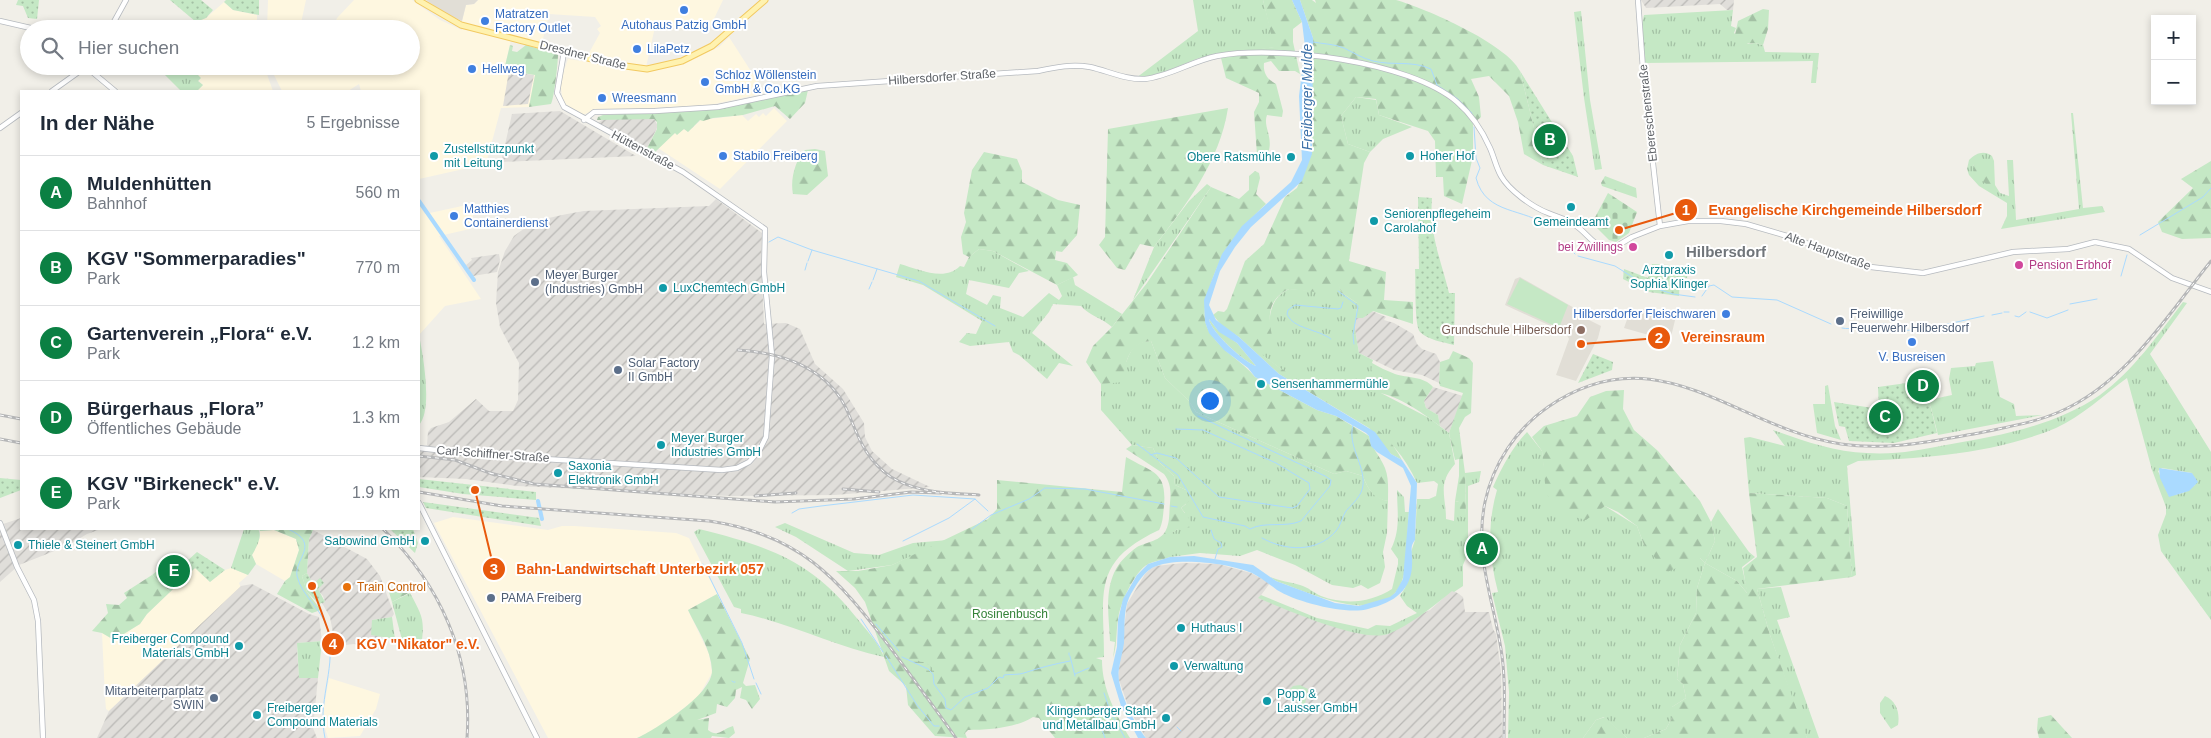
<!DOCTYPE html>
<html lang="de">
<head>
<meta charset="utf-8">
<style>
  :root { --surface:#fff; --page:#f2f2f3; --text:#1f2937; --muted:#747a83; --line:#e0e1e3; --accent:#0b8043 }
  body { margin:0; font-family:Arial,sans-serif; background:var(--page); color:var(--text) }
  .controls { position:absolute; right:15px; top:15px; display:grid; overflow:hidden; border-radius:0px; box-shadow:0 2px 8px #0003 }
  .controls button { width:45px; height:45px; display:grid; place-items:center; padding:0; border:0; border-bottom:1px solid var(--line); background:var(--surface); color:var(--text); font:25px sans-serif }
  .you { position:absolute; left:1209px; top:400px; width:18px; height:18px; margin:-12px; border:4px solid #fff; border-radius:50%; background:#1a73e8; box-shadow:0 0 0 8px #1a73e833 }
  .badge { display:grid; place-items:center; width:32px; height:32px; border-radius:50%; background:var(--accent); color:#fff; font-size:16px; font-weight:700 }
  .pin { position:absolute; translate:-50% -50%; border:2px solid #fff; box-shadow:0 1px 5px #0006 }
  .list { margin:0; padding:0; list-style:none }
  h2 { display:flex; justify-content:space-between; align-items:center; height:65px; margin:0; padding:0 20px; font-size:21px }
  h2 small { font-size:16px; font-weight:400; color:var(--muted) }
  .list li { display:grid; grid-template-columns:32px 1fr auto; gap:15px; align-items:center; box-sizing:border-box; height:75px; padding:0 20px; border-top:1px solid var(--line) }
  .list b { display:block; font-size:19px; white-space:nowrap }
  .list p { margin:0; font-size:16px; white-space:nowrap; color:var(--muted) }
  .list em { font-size:16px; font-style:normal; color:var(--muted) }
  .icon { flex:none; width:28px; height:28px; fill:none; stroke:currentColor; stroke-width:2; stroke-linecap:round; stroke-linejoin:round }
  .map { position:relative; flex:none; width:2211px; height:738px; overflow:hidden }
  .search { position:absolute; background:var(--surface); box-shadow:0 2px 8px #0003; left:20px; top:20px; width:400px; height:55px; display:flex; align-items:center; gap:12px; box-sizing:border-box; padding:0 18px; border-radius:28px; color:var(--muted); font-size:19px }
  .panel { position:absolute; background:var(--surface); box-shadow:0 2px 8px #0003; left:20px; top:90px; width:400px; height:440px; border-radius:0px }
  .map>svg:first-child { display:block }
  .commercial { fill:#fef7e0 }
  .industrial { fill:url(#industrial-furrows) }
  .education { fill:#e1ded6 }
  .grass { fill:url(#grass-tufts); fill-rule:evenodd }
  .forest { fill:url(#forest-firs) }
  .wetland { fill:url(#wetland-marsh) }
  .cemetery { fill:url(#cemetery-stones) }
  .park { fill:url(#park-dots) }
  .pitch { fill:#c5e8c5 }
  .water { fill:#aadaff; fill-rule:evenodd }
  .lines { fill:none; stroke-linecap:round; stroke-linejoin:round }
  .stream { stroke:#aadaff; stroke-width:1 }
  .canal { stroke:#aadaff; stroke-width:4 }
  .secondary-casing { stroke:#b6babf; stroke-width:6 }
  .primary-casing { stroke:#f2c960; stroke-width:7 }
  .secondary { stroke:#fff; stroke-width:4.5 }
  .primary { stroke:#fff2af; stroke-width:5 }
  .rail-casing { stroke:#b6b7b8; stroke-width:3 }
  .rail { stroke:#fff; stroke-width:1; stroke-dasharray:4; stroke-linecap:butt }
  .shop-dot { fill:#3f7fe0; stroke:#fff; stroke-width:2 }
  .culture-dot { fill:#0f9aa8; stroke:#fff; stroke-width:2 }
  .hotel-dot { fill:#d1479c; stroke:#fff; stroke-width:2 }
  .service-dot { fill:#5c6f8a; stroke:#fff; stroke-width:2 }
  .education-dot { fill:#8d6e63; stroke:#fff; stroke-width:2 }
  .food-dot { fill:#e8710a; stroke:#fff; stroke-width:2 }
  .labels { text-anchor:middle; stroke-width:4; stroke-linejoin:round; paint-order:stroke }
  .shop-label { font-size:12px; fill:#366cbe; stroke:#fff; text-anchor:start }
  .street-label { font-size:12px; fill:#5f6368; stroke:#fff }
  .culture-label { font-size:12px; fill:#0d838f; stroke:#fff; text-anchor:start }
  .hotel-label { font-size:12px; fill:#b23c85; stroke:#fff; text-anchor:end }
  .service-label { font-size:12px; fill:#4e5e75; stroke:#fff; text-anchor:start }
  .education-label { font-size:12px; fill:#785e54; stroke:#fff; text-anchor:end }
  .food-label { font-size:12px; fill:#c56008; stroke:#fff; text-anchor:start }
  .park-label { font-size:12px; fill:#348238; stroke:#fff }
  .water-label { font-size:14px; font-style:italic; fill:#4174aa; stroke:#fff }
  .quarter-label { font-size:15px; font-weight:bold; fill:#70757a; stroke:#fff }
  .leader { fill:none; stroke:#e8590c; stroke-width:2 }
  .callout-dot { fill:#e8590c; stroke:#fff; stroke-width:2 }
  .mark-label { font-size:15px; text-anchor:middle; font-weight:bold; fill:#fff }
  .callout-label { font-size:14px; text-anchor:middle; font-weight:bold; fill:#e8590c; stroke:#fff; stroke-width:4; stroke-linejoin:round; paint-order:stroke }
</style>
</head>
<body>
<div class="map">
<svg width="2211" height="738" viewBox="0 0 2211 738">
  <defs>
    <pattern id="industrial-furrows" width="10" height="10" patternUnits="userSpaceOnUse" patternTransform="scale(1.25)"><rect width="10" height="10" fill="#e0deda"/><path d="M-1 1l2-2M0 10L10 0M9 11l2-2" fill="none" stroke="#b9b8b5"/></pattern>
    <pattern id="grass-tufts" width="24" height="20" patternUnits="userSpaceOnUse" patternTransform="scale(1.25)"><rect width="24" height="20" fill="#c5e8c5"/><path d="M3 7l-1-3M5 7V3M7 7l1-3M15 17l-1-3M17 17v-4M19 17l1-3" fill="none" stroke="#a3c0a4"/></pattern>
    <pattern id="forest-firs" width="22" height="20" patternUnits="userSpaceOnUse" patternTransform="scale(1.25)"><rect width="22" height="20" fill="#c5e8c5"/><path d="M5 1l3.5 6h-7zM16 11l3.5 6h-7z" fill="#a3c0a4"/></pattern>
    <pattern id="wetland-marsh" width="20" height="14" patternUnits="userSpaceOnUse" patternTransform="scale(1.25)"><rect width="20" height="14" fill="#c5e8c5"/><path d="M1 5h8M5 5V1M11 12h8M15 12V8" fill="none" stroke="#a3c0a4"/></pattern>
    <pattern id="cemetery-stones" width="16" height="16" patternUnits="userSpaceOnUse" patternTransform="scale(1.25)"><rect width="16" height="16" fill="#c5e8c5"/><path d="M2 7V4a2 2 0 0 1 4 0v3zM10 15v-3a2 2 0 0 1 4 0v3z" fill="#a3c0a4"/></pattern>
    <pattern id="park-dots" width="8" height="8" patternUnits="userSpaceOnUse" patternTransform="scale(1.25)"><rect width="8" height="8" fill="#c5e8c5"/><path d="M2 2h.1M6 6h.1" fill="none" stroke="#a3c0a4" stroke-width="1.8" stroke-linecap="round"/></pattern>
  </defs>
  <rect width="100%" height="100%" fill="#f1efe8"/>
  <path class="commercial" d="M268,0H306L301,23L324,27V29H267Z
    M354,0H412L440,20L462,30V21L466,5L474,4L478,0H723L710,27L704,25L687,28L655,27L645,72L679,65L719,47L729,37L765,93L710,105L593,111L582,115L568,108L563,102L560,82L568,59L589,62V53L600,33L597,29L601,26L595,17L549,14L542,43L512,36L504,70L535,75L529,107L501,108L486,164L419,179V91H361L359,84L348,91H282L273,73L271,66H411V29H333L337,18Z
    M224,2L233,10L257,15V29H190L196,22L206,18Z
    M207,66H264L273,91H197L203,85L198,80V76Z
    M774,108L787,121L720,189L658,148L675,133L677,134L684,129L688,132L701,120L742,115L748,121L756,114L759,117L763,113L766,116Z
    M476,203L470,229L439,236L481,299L445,306L419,335V205L425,214Z
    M453,517L548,530L562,526H574L676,533L689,538L717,594L688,610L709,654L712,673L698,697L657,729L637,738H548L434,523Z
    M274,530L296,539L299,550L290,578L285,581L256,564L252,555L260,537V531Z
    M195,568L210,582L225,570L231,568L248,575L239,583L241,588L109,711L106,709L105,697L102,633L114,640L140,624L147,614Z
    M329,678L380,694L376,709L360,736L328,738L322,718Z"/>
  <path class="industrial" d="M1641,0H1734L1733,10H1727L1720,4L1646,8Z
    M509,71L534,75L528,104L503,106Z
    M560,111L636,156L501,162L512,114Z
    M603,119H654L658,126L647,148L598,123Z
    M716,199L762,233L761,257L764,324L786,323L800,329L815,364L843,389L864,423L865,437L872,451L892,469L930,487L835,495L730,496L517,486L466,479L419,477V449L427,445L428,432L431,428L449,422L476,399L489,411H513L518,400L519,363L500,327L496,303L498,272L505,251L514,236L525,228L544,219L567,214L584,211L709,206Z
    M499,254L500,260L497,272L473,276L466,265L472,260L471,258Z
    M1372,311L1386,317L1384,320L1394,323L1413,334L1417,344L1422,349L1436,354L1440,362L1439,383L1422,375L1394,370L1359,353L1355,330L1356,318H1363Z
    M1433,387L1463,396L1449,433L1440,426L1438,415L1426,408L1424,401Z
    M21,518V529H101L87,534L67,546L19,565L0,582V525Z
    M313,530L367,559L380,576L394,614L392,617L372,620L382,635L381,649L354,644L337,646L335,644L330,617L322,603L325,602L323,596L317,589L324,583L313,584L307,573L309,539Z
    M1184,563L1218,564L1251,573L1270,583L1259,598L1319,622L1364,634L1374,635L1430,610L1452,590L1459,594L1463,597L1465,612H1489L1493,629L1496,634L1501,671L1502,738H1146L1129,709L1118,677L1127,604L1145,574L1150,569L1156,566Z
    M252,584L309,614L319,617L322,641L298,643L297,649L299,677L318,678L313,728L317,738H97L109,711L241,586Z"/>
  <path class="education" d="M426,0H478L474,4L466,5L462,21L446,14Z
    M1520,277L1576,309L1575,313L1601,326L1598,338L1576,381L1556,375L1569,339L1566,333L1505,305L1515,279Z
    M1643,309L1649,311L1650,309L1676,316L1670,341L1624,328L1629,314L1641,317Z"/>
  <path class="grass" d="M1193,0H1263L1275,47L1199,58L1157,75L1136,78L1198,31Z
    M1733,10L1731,26L1736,28L1734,33L1748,44L1755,43L1763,45L1765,52L1819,53L1816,83H1811L1813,61L1644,63L1642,24L1644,15Z
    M1581,11L1590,100L1602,169L1595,170L1584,98L1574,12Z
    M156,66H207L198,75L201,78L198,81L203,85L197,91H181Z
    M1356,97L1376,100L1379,115L1412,127L1383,139L1370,152L1348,144L1341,116Z
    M2071,113H2073L2083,208L2102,206L2105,212L2001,229L2007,216V203L1979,186L1969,175L1967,169L1969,160C1976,153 1984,150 1992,156L1994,161L1973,165L1995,185L2000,193L2009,196L2007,160H2013L2016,220L2079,209Z
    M1207,184L1211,187L1133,300L1154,247L1189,201Z
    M979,249L993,251L1029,271L1019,273L1009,288L969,280L966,294L987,305L993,295L1001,297L1000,308L1023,317L1049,293L1059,300L1062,296L1057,285L1073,277L1075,285L1122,314L1112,327C1102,318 1090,316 1081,306L1053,304L1049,312L1032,333L1073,366L1059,363L1047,379L1019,355L1013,352L1009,342L970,346L959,342L967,333L976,334L982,321L923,285L896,277L900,264C918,269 945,282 960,266L964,267L969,257Z
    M1332,280H1337L1342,293L1357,303L1355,330L1359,353L1373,360L1372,363L1379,392L1429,418L1449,433L1455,464C1437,484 1446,496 1446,519L1454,521L1455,501L1459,502L1466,516L1465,473L1481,471L1479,482L1468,486V553L1463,565V586L1454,592L1452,591C1438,603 1401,632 1384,635C1355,640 1287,610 1258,598L1261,595L1317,618L1368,629L1376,625L1390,626L1417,613L1407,606L1400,596L1405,588L1412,558L1411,552L1415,540L1417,499H1429L1436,496L1438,484L1434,481L1417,483C1392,427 1351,416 1304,385C1289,375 1275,364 1260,354C1275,332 1261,302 1289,289C1303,289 1323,296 1332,280Z
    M2183,302L2187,303L2150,354L2211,452V620L2161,551L2158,535L2166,514V507L2152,470L2127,378C2105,394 2081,417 2056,428C1993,454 1924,458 1858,461L1847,466L1856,575L1852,577L1847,506L1827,498L1749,493L1744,438L1750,437L1785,446L1773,430C1803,441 1834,452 1867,453C1894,455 1921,450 1946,445C1999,436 2055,426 2100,395C2133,371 2158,335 2183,302ZM2162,468L2192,473L2195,485L2183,493L2169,496L2158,471Z
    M1209,319L1217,329L1237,343L1256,366C1244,362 1210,331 1209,319Z
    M419,335C423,355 433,410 419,425Z
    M1151,341L1165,378L1189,401L1196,412L1334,474L1346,471L1363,476C1368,490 1374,498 1388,501L1387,533L1383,552L1385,567L1380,583L1368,589L1361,585L1353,588L1332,585L1295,565L1257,550L1240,556L1200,553L1170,557L1169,534L1178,529L1185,513L1181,508L1186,504V490L1175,485L1174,476L1160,463L1153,448L1132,445L1101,410V384C1137,376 1118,342 1151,341Z
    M1993,361L2000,397L2014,404L2016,416L2043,415L1938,435L1929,400L1952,395L1949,379L1951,368L1975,366L1976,363Z
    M1828,385L1835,426L1841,440L1817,433L1813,404H1825V386Z
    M1527,432L1542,451L1544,467L1596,511L1605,506L1637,526L1644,545L1700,558L1705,563L1715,541L1711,522L1718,509L1749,552L1755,557L1742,567L1748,594L1737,581L1705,563L1697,588L1696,613L1680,645L1677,679L1683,684L1686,698L1672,707V718L1666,729L1644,738H1627L1604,717L1596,720L1583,738H1508L1509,692L1505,646L1492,593L1498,592C1489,558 1487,524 1497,490L1493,487C1502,467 1512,448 1527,432Z
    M1397,490L1404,497L1405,512H1409C1406,534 1410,560 1402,581C1384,630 1308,592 1276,581L1270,577C1280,581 1290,582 1300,585C1308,587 1314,593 1321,596C1345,605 1370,603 1392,589L1398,564V559L1391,549C1401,529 1397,511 1397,490Z
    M785,523L854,553L879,555L913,543L948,540L892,565L848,571L796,537L775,527Z
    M244,529H258C263,536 256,548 252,555L256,564L248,575L231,568Z
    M699,529C771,547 813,561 860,622C869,633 879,644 884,657C835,647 790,623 741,613V609L734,607L694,532Z
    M1781,587L1790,617L1777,620L1819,738H1807L1802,727L1770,635L1757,589Z
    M410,593C423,617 425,620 421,647L405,651L392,602Z
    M392,617L395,639L371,635L372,620Z
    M322,641L318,678H299L297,643Z
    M1300,685L1308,689L1305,704L1301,707L1289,690L1293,686Z
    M1885,696C1897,701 1900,714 1898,725L1891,729L1880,713V703Z"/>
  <path class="forest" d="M1263,0H1292L1302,22L1293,29V42L1300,74L1295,71H1279L1271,61L1264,63C1263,73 1267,79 1276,84L1283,111L1282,117L1267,115C1262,129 1277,138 1265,161H1260L1257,155L1254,112L1259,102V93L1226,78L1220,54L1274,47Z
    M1300,0H1312L1316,3L1315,0C1335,0 1379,0 1396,0C1425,8 1507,44 1520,71L1543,165L1524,154L1518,122L1509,96L1489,76L1471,79L1479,97L1481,117L1473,124V156L1462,204L1444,196L1443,177H1436L1435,141L1428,131L1379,115L1376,99L1356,97L1341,116L1348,144L1370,152L1364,163L1349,261L1386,272L1384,300L1413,302V324L1373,311L1363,318H1356L1357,303L1342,293L1336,280H1332L1329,291L1325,293L1289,289C1265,300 1268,322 1274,343L1265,347L1261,354C1275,364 1290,375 1305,385C1338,406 1384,422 1402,460L1391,454L1369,428L1279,374L1239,337L1222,326L1213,315L1218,311L1224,312L1227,309L1245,261L1264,244L1285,197L1297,188L1313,148L1311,125L1313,38Z
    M1763,9L1769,10L1768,29L1763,45L1755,43L1741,44L1734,39L1738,21Z
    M510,45L513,46L512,51L517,52L526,45L558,55C558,62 554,100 551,104L529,107L535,75L504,70Z
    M808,90L805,103L790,119L775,106L743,115L713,118L703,121L700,120L688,132L684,129L677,135L675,133L655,152L647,148L657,129V122L654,119L597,120L598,117L603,115L716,109Z
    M1228,108C1220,161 1186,205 1154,247L1140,244L1125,270L1117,268L1099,245L1105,237L1108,129Z
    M815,149L825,151L828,176L807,195L793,194C790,180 795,160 805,150Z
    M984,152L1017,159L1022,171V182L1058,200L1080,205L1077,235L1062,252L1056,251L1055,260L1067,263L1078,275L1057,285L993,251L979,249L969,257L963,254L961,237L966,222L964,213L972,170Z
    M1991,160L1994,161L1995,186L1991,187L1976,177L1973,169L1974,164Z
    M2211,161V238L2182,239L2162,232L2158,222L2193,188L2181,179Z
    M1255,171L1259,173L1260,178L1256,194L1266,204C1236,232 1219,254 1208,293C1204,307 1202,322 1211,334C1222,352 1242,361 1255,377L1317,410L1336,416L1369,436C1372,449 1380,456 1385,468C1389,478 1388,490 1388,501C1374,499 1368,490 1363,476L1346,471L1334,474L1196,412L1189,401L1165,378L1151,341C1129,342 1124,363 1124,382L1101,384L1086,362L1093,346L1112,327L1147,283L1211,187L1239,199L1249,190V176Z
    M1605,176L1636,188L1637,198L1602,186L1601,183Z
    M1453,351L1469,358L1473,363L1471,413L1465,417L1459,428L1465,473L1466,516L1461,517L1459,502L1455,501L1459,476V459L1455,460L1449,433L1463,393L1440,386L1439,383L1440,362L1449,359Z
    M1372,363C1379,367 1387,371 1395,374C1407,378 1424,376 1433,387L1424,401L1426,408L1438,415L1440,426C1421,412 1393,391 1369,392Z
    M1624,390L1623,409L1634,430L1658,451L1700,501L1711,522L1715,541L1705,563L1737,581L1747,593L1743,568L1757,557L1749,493L1827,498L1847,506L1852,577L1757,589L1770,635L1807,738H1634H1644L1666,729L1672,718V707L1686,698L1683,684L1677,679L1680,645L1696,613L1697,588L1705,563L1700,558L1667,572L1644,545L1637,526L1618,512L1605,506L1586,520L1575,517L1555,504L1546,494L1542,451L1532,437L1544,426L1577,416L1590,397L1606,391Z
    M1132,445L1153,448L1160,463L1174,476L1175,485L1186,490L1189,501L1181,508L1190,520L1192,527L1178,529L1170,534V557C1162,560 1155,561 1148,564C1134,572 1120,604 1118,619C1116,632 1117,645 1113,658L1115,642L1110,641C1109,617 1104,591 1116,569C1121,560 1129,553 1137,547C1147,542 1161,541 1166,530C1170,522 1169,512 1170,503C1171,492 1171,483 1164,474L1126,449Z
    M1126,457C1153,473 1167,471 1164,506C1163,515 1163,523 1159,530C1091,562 1104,592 1104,657L1096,658L1102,660C1102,689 1116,715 1130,738H1055L1039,718L1033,717C1016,728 988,730 968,730L965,733L967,738L935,736L908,705L906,686L889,671L865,602L855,588L836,571H858L892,565L988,519L997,509V480L1122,492Z
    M259,529L313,530L309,539L307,573L302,576L307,592L321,610L312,613L277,594L285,581L290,577L299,550L296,539L274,530L260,531Z
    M152,575L170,592L147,614L140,624L114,640L102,633L92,631L108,613L106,604L119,605L127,598L124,593Z
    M407,582L416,589L392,602L388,589Z
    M717,594L750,659L743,683L746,686L755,685L760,699L752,709L746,700L740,698L742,687L736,690L735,698L727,707L717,704L716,713L697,720L709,718L708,730C718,738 722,729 733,726L735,733L729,738L712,736L711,738H637C656,729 713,694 712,670C711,649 697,629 688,610Z
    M2051,715L2072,738H2039L2037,730L2038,718Z
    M1605,717L1627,738H1583L1596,720Z"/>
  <path class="wetland" d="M904,658C915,661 933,660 935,675H925L902,660Z"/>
  <path class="cemetery" d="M1608,193L1637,212L1629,233L1616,242L1609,240L1592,223Z"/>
  <path class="park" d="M18,0H39L37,19L28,18L23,6L16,5Z
    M170,0H201L213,10L206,18L196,22Z
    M226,0H259V15L233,10L224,2Z
    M1520,71L1573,156L1578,177L1543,165Z
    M1418,197L1432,198C1429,234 1441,260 1449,293H1455L1454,345C1443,342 1428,340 1420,332C1414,325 1416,281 1415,269H1419Z
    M1652,264L1688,266L1687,278H1680L1679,296L1649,292L1623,279L1624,269L1648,278Z
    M1593,354L1613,362L1612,370L1578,383Z
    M1914,382L1917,393L1927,392L1937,433L1894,443L1849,441L1845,427L1839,426L1834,402L1879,409L1878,387Z
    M0,478L21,480V490L0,498Z
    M419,479L536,492V500L463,494L419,487Z
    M423,502L539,518L541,526L426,508Z
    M390,529H413L418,543L415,553Z
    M197,552L225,570L210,582L195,568L170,592L152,575L179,554L186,562Z
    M307,573L313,584L320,578L324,583L318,589L325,602L319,604L307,592L302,576Z"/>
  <path class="pitch" d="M1520,278L1568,305L1559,328L1507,304Z"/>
  <path class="water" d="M1292,0H1300L1313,38L1312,154L1302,181L1251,227L1235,247L1220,271L1209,305L1216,320L1239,337L1279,374L1375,432L1391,454L1402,460L1417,483L1415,540C1410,546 1412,550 1412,558C1414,589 1396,602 1368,609C1346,615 1296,602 1277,590C1269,584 1261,578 1252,573C1229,563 1174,556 1152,568C1142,574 1134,588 1129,598C1123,612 1125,628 1124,643C1123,652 1120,660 1119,669C1115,686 1135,725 1146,738H1138L1121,706L1111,673L1117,647L1118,620L1123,599L1137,575L1148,564L1170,557L1194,556L1253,565L1276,581L1335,603L1359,606L1390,597L1395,593L1403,579L1411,486L1403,468L1377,452L1371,446L1369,436L1366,433L1336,416L1317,410L1255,377L1248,368L1224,350L1209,333L1205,322L1204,300L1222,254L1242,226L1291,182L1302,160L1299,96L1305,47L1302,22ZM1209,319L1219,332L1237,343L1256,366C1245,363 1210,331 1209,319Z
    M2159,468L2192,473L2198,482L2189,491L2169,497L2160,478Z"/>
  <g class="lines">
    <path class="stream" d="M1313,42C1323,44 1335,44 1344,48C1354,53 1362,58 1373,61C1393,66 1411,60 1431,69L1437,85L1458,99L1472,113
      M1474,127L1476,158L1480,168L1476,178C1486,216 1525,207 1548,227
      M2140,235L2203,197L2211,188
      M769,242L778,237L812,250L919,281L995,326
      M1565,244L1575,254
      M1578,256L1615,266L1645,285L1673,294L1695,297
      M808,261L812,250
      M805,270L807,263
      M2121,276L2127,255
      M873,280L877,269
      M869,289L872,282
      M1338,291L1358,306L1353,335L1354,344
      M1702,296L1709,286L1714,285L1732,297L1777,300L1831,324
      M2070,304L2097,299
      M2004,312H2009
      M2030,312L2047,318L2068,310
      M1992,315L2002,313
      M2015,316L2019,317L2026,312
      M1842,328C1862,332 1882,314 1898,331L1925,329L1984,316
      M1331,339C1318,329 1293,329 1287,314L1288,310L1295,305L1338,309L1341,308L1343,302
      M1137,444L1178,475L1203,517L1245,526L1250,529C1265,521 1285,528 1301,521L1330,486L1331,480L1325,476L1198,416
      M1150,455L1157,453L1176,458L1219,497L1292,508L1297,506L1310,489L1309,483L1276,463L1203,430L1176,429
      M1171,506L1177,507
      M792,513L799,509L821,506L913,495L975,499L988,511
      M288,529C322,544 294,558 297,576C302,598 326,611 329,636C335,672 317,702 325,738
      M972,529L991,515L1029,499L1045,488L1085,489L1164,504
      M1211,530L1214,539L1221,543L1222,547L1218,549L1215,559
      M1262,538C1285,551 1317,553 1336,531C1341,525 1342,517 1346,511C1353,503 1362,496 1363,485C1365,464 1347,446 1353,425
      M903,541L949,518L975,499
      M703,564L742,643L754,679
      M861,619L883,652
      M876,624L899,651
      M1069,653V655
      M886,656L917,705L934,726H939
      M1070,656L1075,676
      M902,657L928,669L933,674L934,684L945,699L946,708L951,710L965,697L988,688L999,677L1003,678L1004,675C1010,674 1019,675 1024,673C1039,668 1054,664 1070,661
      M1075,674L1089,668
      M732,681L733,682
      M734,682H735
      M756,683L761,694
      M1104,693L1111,713L1125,738
      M1095,710L1105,738
      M1177,727L1181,731"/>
    <path class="canal" d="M419,201L474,280
      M538,501L542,519"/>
    <g class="secondary-casing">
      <path id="secondary" d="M1638,0L1644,83L1660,226
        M0,21L35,29
        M110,29L126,0
        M85,66L115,91
        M52,91L87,66
        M584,120L594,112L655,111L718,107L817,86L1038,71C1056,67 1072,64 1090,67C1108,71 1126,80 1145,79C1170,76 1192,61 1217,56C1278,45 1409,61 1457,102C1471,114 1482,130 1490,148C1494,157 1496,167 1501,176C1509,190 1532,207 1548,213C1557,217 1567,219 1575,225C1586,232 1592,244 1604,248L1617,246L1632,237L1660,226L1688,221H1721L1746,224L1794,238L1862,266L1923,273L2013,252L2068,249L2095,242L2129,249L2172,278L2211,292
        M0,128L21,113
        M419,448L480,455L722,470L737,468L749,462L759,451L766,437L772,356L764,272L765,229L683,172L564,107L557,93L564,52
        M419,503L537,738
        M0,523L17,567L34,600L38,621L43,738"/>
    </g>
    <g class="primary-casing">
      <path id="primary" d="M418,0L461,25L611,64L647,69L682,61L712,46L765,0"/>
    </g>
    <use href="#secondary" class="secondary"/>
    <use href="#primary" class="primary"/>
    <g class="rail-casing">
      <path id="rail" d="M738,350C784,353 831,369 849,415C859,439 867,461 891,477C917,493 949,493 979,495
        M0,415L21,419
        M0,439L21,443
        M419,456L455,460L495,475
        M490,473L534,484L775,502L854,499L911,492L941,493
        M843,489L879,492
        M419,492L502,506L709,521C799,534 837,577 889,646C912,677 934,707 956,738
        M755,496L796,493
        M383,529C440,584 473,657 467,738
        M1504,738C1504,708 1506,679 1501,649C1493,599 1474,554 1485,502C1493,464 1516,429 1548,407C1659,331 1735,428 1841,444C1888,451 1933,441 1979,433C2006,427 2034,423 2059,412C2126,383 2167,316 2211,261"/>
    </g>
    <use href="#rail" class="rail"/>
  </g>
  <g class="shop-dot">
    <circle cx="684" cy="10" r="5"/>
    <circle cx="485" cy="21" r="5"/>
    <circle cx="637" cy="49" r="5"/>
    <circle cx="472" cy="69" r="5"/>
    <circle cx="705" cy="82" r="5"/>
    <circle cx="602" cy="98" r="5"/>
    <circle cx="723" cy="156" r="5"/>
    <circle cx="454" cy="216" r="5"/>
    <circle cx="1726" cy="314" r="5"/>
    <circle cx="1912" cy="342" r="5"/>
  </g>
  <g class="culture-dot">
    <circle cx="434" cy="156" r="5"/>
    <circle cx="1410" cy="156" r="5"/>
    <circle cx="1291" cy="157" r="5"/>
    <circle cx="1571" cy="207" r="5"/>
    <circle cx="1374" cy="221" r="5"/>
    <circle cx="1669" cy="255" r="5"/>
    <circle cx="663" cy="288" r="5"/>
    <circle cx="1261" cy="384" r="5"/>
    <circle cx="661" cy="445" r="5"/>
    <circle cx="558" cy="473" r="5"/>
    <circle cx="425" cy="541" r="5"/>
    <circle cx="18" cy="545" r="5"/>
    <circle cx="1181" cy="628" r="5"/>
    <circle cx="239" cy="646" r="5"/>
    <circle cx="1174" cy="666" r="5"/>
    <circle cx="1267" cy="701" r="5"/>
    <circle cx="257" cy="715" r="5"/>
    <circle cx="1166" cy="718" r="5"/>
  </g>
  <g class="hotel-dot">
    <circle cx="1633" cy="247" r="5"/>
    <circle cx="2019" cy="265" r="5"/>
  </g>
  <g class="service-dot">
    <circle cx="535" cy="282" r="5"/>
    <circle cx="1840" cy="321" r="5"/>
    <circle cx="618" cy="370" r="5"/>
    <circle cx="491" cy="598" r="5"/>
    <circle cx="214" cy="698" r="5"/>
  </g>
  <circle class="education-dot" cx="1581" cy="330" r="5"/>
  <circle class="food-dot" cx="347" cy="587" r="5"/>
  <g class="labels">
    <g class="shop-label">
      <text x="495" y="18">Matratzen<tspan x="495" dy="14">Factory Outlet</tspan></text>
      <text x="684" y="29" text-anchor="middle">Autohaus Patzig GmbH</text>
      <text x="647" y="53">LilaPetz</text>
      <text x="482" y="73">Hellweg</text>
      <text x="715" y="79">Schloz Wöllenstein<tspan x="715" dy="14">GmbH &amp; Co.KG</tspan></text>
      <text x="612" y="102">Wreesmann</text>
      <text x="733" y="160">Stabilo Freiberg</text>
      <text x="464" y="213">Matthies<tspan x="464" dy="14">Containerdienst</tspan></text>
      <text x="1716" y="318" text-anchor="end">Hilbersdorfer Fleischwaren</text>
      <text x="1912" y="361" text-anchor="middle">V. Busreisen</text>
    </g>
    <g class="street-label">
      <text transform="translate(583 55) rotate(14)" y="4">Dresdner Straße</text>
      <text transform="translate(942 77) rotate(-4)" y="4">Hilbersdorfer Straße</text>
      <text transform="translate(1648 113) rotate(-96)" y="4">Ebereschenstraße</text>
      <text transform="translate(643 150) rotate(28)" y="4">Hüttenstraße</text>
      <text transform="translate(1828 251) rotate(20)" y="4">Alte Hauptstraße</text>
      <text transform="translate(493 454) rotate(4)" y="4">Carl-Schiffner-Straße</text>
    </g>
    <g class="culture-label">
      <text x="444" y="153">Zustellstützpunkt<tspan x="444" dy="14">mit Leitung</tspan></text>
      <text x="1420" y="160">Hoher Hof</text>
      <text x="1281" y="161" text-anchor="end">Obere Ratsmühle</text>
      <text x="1384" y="218">Seniorenpflegeheim<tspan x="1384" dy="14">Carolahof</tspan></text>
      <text x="1571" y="226" text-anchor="middle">Gemeindeamt</text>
      <text x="1669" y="274" text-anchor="middle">Arztpraxis<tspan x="1669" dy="14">Sophia Klinger</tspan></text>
      <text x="673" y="292">LuxChemtech GmbH</text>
      <text x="1271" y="388">Sensenhammermühle</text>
      <text x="671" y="442">Meyer Burger<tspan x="671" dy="14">Industries GmbH</tspan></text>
      <text x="568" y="470">Saxonia<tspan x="568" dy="14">Elektronik GmbH</tspan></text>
      <text x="415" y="545" text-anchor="end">Sabowind GmbH</text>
      <text x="28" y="549">Thiele &amp; Steinert GmbH</text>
      <text x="1191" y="632">Huthaus I</text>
      <text x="229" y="643" text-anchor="end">Freiberger Compound<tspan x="229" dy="14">Materials GmbH</tspan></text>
      <text x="1184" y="670">Verwaltung</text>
      <text x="1277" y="698">Popp &amp;<tspan x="1277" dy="14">Lausser GmbH</tspan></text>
      <text x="267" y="712">Freiberger<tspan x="267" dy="14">Compound Materials</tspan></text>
      <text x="1156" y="715" text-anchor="end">Klingenberger Stahl-<tspan x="1156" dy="14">und Metallbau GmbH</tspan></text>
    </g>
    <g class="hotel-label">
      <text x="1623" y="251">bei Zwillings</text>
      <text x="2029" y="269" text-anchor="start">Pension Erbhof</text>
    </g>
    <g class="service-label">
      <text x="545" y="279">Meyer Burger<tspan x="545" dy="14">(Industries) GmbH</tspan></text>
      <text x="1850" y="318">Freiwillige<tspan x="1850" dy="14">Feuerwehr Hilbersdorf</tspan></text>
      <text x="628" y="367">Solar Factory<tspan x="628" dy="14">II GmbH</tspan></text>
      <text x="501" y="602">PAMA Freiberg</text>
      <text x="204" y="695" text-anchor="end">Mitarbeiterparplatz<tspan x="204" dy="14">SWIN</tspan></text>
    </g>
    <g class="education-label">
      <text x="1571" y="334">Grundschule Hilbersdorf</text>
    </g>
    <g class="food-label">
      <text x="357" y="591">Train Control</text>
    </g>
    <g class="park-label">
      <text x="1010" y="618">Rosinenbusch</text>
    </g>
    <g class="water-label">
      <text transform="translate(1307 97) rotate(-90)" y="5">Freiberger Mulde</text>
    </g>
    <g class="quarter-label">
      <text x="1726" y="257">Hilbersdorf</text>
    </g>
  </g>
  <path class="leader" d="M1619 230L1686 210M1581 344L1659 338M475 490L494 569M312 586L333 644"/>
  <g class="callout-dot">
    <circle cx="1619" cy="230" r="5"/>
    <circle cx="1581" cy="344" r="5"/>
    <circle cx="475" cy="490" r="5"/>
    <circle cx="312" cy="586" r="5"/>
    <circle cx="1686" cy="210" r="12"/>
    <circle cx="1659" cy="338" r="12"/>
    <circle cx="494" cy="569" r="12"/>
    <circle cx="333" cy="644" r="12"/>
  </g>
  <g class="mark-label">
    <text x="1686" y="215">1</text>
    <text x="1659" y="343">2</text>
    <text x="494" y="574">3</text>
    <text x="333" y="649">4</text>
  </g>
  <g class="callout-label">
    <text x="1845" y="215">Evangelische Kirchgemeinde Hilbersdorf</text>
    <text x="1723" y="342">Vereinsraum</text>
    <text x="640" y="574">Bahn-Landwirtschaft Unterbezirk 057</text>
    <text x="418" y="649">KGV "Nikator" e.V.</text>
  </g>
</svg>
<div class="controls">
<button>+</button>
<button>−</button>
</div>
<div class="you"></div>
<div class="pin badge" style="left:1482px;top:549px">A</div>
<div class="pin badge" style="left:1550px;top:140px">B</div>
<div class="pin badge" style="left:1885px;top:417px">C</div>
<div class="pin badge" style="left:1923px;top:386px">D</div>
<div class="pin badge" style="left:174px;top:571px">E</div>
<div class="search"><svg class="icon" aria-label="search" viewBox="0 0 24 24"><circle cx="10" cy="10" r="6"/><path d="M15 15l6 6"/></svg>Hier suchen</div>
<section class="panel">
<h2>In der Nähe<small>5 Ergebnisse</small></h2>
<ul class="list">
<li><span class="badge">A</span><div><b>Muldenhütten</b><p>Bahnhof</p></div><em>560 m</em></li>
<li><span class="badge">B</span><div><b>KGV &quot;Sommerparadies&quot;</b><p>Park</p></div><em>770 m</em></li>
<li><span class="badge">C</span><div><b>Gartenverein „Flora“ e.V.</b><p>Park</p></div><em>1.2 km</em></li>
<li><span class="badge">D</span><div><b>Bürgerhaus „Flora”</b><p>Öffentliches Gebäude</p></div><em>1.3 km</em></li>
<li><span class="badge">E</span><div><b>KGV &quot;Birkeneck&quot; e.V.</b><p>Park</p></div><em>1.9 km</em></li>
</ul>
</section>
</div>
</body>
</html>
